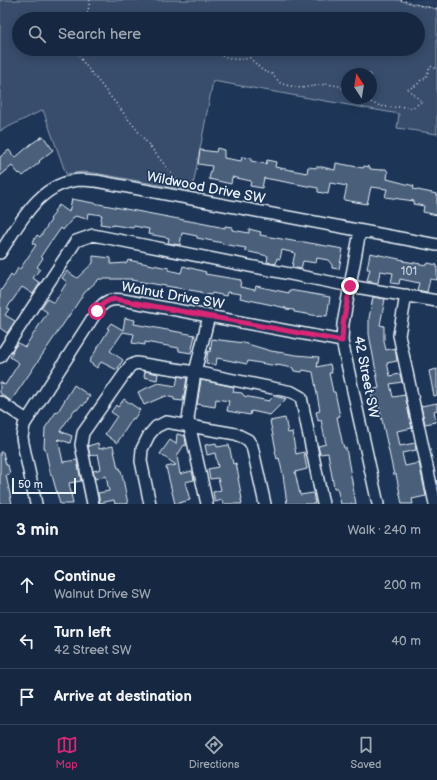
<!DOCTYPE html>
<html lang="en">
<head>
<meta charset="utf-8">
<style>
  :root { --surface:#162841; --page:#1f3048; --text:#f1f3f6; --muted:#9ea6b1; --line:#35445a; --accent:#db2777 }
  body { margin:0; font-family:"Balsamiq Sans",sans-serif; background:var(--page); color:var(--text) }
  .compass { position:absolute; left:341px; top:68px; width:36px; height:36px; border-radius:50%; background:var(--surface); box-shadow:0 2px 10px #0003; rotate:348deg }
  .scale { position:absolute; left:12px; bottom:10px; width:64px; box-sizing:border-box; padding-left:4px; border:2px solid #e8f1f8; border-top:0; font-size:11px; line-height:14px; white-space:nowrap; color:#e8f1f8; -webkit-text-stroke:3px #1d3557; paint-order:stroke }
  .stop { position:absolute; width:12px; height:12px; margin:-9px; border:3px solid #db2777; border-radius:50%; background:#fff }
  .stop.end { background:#db2777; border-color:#fff; box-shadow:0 1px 4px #0008 }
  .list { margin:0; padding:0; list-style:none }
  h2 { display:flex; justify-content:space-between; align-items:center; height:52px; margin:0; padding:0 16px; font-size:17px }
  h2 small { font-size:13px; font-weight:400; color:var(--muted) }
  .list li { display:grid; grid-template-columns:26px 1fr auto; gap:12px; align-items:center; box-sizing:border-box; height:56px; padding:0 16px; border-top:1px solid var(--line) }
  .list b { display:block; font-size:15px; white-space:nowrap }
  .list p { margin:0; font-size:13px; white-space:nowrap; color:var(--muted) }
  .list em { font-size:13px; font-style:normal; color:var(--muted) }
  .icon { flex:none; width:22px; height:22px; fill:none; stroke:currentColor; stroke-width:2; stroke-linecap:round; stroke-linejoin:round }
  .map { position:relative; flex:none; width:437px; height:504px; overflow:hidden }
  .search { position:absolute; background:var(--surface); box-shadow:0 2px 10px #0003; left:12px; right:12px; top:12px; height:44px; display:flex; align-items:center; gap:10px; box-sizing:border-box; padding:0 14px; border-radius:22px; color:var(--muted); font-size:15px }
  .sheet { height:220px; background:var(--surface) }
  nav { display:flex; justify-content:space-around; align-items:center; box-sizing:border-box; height:56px; border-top:1px solid var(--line); background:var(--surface); font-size:11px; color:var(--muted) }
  nav a { display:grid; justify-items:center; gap:2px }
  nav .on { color:var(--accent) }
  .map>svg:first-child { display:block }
  .built { fill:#2a4162 }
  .green { fill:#374d6c; stroke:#909fb2; fill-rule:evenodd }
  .building { fill:#495e7a; stroke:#e8f1f8 }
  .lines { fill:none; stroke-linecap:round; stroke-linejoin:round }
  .minor-casing { stroke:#e8f1f8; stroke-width:14 }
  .path { stroke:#e8f1f8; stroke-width:1.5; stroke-dasharray:1 3; stroke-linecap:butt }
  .minor { stroke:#1d3557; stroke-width:11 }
  .route { stroke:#db2777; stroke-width:5 }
  .labels { text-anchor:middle; stroke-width:3; stroke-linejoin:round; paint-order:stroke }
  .number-label { font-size:12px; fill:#c0ccd8 }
  .street-label { font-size:14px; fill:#e8f1f8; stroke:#1d3557 }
</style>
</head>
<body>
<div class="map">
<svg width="437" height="504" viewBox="0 0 437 504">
  <rect width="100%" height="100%" fill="#1d3557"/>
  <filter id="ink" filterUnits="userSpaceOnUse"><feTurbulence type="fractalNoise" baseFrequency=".025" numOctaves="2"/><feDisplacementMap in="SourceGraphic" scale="8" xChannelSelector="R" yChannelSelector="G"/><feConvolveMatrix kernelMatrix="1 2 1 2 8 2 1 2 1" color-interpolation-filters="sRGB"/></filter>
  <g filter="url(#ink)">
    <path class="built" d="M410,0H437V6L427,5Z"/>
    <path class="green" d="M0,0H398L437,9V134L397,128L399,114L213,81L192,191L95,173L82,172L66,174L43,110L0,131ZM19,19H418V49H19ZM347,74H371V98H347Z"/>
    <path class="building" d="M43,136L53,150L39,161L40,162L23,176L20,173L19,174L12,166L0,176V157L9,150L15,158L31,144Z
      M217,148L224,150V158L241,161L242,157L251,158V161L266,164L267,160L276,162L275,167L307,173L308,167L316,168V167H322L335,170L336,163L363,168L364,166L370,167V169L380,170L382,169H386L388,172L387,179L414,186L413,189L437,194V215L423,212L424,206L413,204L414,201L385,197L387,189L371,187L367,204L344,200L347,186L330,183L328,194L318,192V188L264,178L262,188L250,186L251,181L232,177L231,184L209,179L212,166L198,164L200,150L216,152Z
      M72,199L200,223L225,228V226L232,227V230L249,233V229L261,232L260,235L298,242H304L343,249L339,269L332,268V265L328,260L317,258L316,263L303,261L301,269L292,267L295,253L282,250L280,259L277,258L276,264L267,262L268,256L245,251L246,248L222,244L223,243L197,238V236L182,233L180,245L168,243L169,238L148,234L149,229L134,226L133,228L113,225V226L100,224L102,215L88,213L87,219L75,216L63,230L61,228L52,241H51L41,256L43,258L37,267L40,269L33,278L40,283L33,294L22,287L7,308L9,309L5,315L15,321L7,333L0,328V292L11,275L13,277L18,268L20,269L36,245L32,243L37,235L40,237L51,220L50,219L55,213L54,211L59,205L69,212Z
      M370,253L404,260L403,261L427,265L428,263L437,265V280L430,279L427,292L417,290L419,283L400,279L399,284L391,283L393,273L380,271L378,283L367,281L370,269H367Z
      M93,256L111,258V264L127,263L128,260L163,267L169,268L168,270L181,273L183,266L206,272L205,274L241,280L240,287L255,290L256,286L289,293V290L330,297L327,316L319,315V316L294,312V310L286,309V308L240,298L241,294L227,292L226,296L212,293L211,295L201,293V292L131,280L132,279H99L85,292L11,401L0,393V382L5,385L19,363L10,357L13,352L12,351L18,343L25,347L47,313V312L41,308L47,299L54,303L67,282L62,278L67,271L77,278L93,263Z
      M373,297L385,299L380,325L384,326V341L386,350L395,348L397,361L387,363L390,376L400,374L402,382L390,384L393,397L405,395L412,428L397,431L400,446L415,443L416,450L402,453L405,466L419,463L426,496L412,499L413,504H402L396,474L394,475L379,406L375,407L371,396L373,395L371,390L379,388L369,334V318Z
      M125,318L135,320L134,324L195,335L191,353L179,351V348L145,342V345L132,343L134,334L123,332L110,351L123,360L117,370L101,362L97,368L89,362L109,329L107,328L111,323L123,330Z
      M212,339L244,343L271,351L296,355L319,357L317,367L330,364L332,373H329L333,392H335L340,416L337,417L342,441L344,448H346L356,504H341L337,488H334L328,453L320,454L318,446L326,444L321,420L318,421L316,412L320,411L313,372L303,370L302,372L294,371L293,368L277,365V366L248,361L247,364L217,358L216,365L206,363L208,351L210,352Z
      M437,369V395L434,396L429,371Z
      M145,371L158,374L157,380L144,377Z
      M178,376L187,378L183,401L174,400V398L165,396L144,405L138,392L158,383L176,386Z
      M201,380L234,387L233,392L242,393L244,396L269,401L274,396L286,399L270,415L251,411L250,415L227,411L229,401L216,399L215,407L197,404Z
      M74,385L90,396L83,406L81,405L77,410L75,409L60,431L72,436L70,443L58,439L63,462L77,460L81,481L69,483L73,504H60L52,475L51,476L45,448H44L45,428L56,412L57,413Z
      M124,399L140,410L134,419L133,418L117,443L105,434L117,416L111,412L116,405L118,407Z
      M437,403V410L434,411L436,422L425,424L421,406Z
      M285,418L288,433L292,432L296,454L304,452L305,459L307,469L295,472L300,495L313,493L315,504H287L283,475L279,458L277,459L275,451L276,450L270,421Z
      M177,434L185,436L186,443V446L184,445L177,456L180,474L192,471L194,480L185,482L190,500L175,504L166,467L176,465L160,454L170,440L176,444Z
      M98,443L99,449L113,446L118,468H120L122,474L128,504H115L114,500L100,503L98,493L109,491L106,476L95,479L93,471L101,469L98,454L90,456L88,446Z
      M216,443L217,447L229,445L233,464L236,463L239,478H238L242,499H241L242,504H223L222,500L215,502L213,492L221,490L218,478L210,479L208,469L218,467L215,453L207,455L205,445Z
      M0,452H3L6,465H8L10,474L6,475L12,504H0Z"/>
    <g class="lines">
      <g class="minor-casing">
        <path id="minor" d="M360,231L343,324L342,341L378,504
          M0,253C20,223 39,182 81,180C86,180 91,181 96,181L437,245
          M406,295L399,335L435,504
          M0,357L76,241L93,235L350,286L437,301
          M0,402L27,420
          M36,504L23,443L22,437L24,425L97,311C104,301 111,298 123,300L342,341
          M93,504L81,445L83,433L130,366L136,363L195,372L292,392L301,397L323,504
          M150,504L141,461L142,449L149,435L156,427L166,422L236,434L248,440L252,446L265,504
          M207,504L188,419L195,372L209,316"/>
      </g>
      <path class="path" d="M90,0L87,16L100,19
        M401,0L421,6L437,9
        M80,19L87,16
        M75,49L83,62L183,188
        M212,49C224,59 235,61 250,58L263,71L272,74L281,84L301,88L327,84L339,86L347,91
        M364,98C371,103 380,107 389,107C399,108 402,105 412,108L422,102L408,89L417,85L421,80L426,78L430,66L437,69"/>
      <use href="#minor" class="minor"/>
    </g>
  </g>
  <g class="lines" filter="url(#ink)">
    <path class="route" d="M97,311C102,304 106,300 115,299L342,341L343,324L350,286"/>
  </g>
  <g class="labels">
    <g class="number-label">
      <text x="409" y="275">101</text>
    </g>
    <g class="street-label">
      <text transform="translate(206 187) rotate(11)" y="5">Wildwood Drive SW</text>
      <text transform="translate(173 295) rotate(10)" y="5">Walnut Drive SW</text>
      <text transform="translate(367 377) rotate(79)" y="5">42 Street SW</text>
    </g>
  </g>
</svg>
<svg class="compass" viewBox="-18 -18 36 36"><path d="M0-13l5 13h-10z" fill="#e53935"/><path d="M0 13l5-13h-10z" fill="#9ea6b1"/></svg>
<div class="scale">50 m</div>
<div class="stop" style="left:97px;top:311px"></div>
<div class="stop end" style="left:350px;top:286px"></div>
<div class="search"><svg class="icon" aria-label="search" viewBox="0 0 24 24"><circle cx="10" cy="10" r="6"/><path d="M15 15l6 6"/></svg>Search here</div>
</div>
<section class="sheet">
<h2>3 min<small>Walk · 240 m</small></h2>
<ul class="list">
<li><svg class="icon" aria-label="ahead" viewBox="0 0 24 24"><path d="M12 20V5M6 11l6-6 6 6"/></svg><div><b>Continue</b><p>Walnut Drive SW</p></div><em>200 m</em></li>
<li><svg class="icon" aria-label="left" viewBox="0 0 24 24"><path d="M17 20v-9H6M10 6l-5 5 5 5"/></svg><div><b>Turn left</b><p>42 Street SW</p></div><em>40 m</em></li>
<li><svg class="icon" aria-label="arrive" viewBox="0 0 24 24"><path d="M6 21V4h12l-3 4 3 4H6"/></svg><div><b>Arrive at destination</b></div></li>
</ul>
</section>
<nav>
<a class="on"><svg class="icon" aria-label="map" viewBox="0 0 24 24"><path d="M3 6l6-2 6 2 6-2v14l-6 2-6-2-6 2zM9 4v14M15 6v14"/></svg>Map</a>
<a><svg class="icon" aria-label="directions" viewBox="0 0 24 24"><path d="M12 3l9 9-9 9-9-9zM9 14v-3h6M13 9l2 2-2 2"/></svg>Directions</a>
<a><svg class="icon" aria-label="saved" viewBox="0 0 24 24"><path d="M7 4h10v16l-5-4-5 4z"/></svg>Saved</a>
</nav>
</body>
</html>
